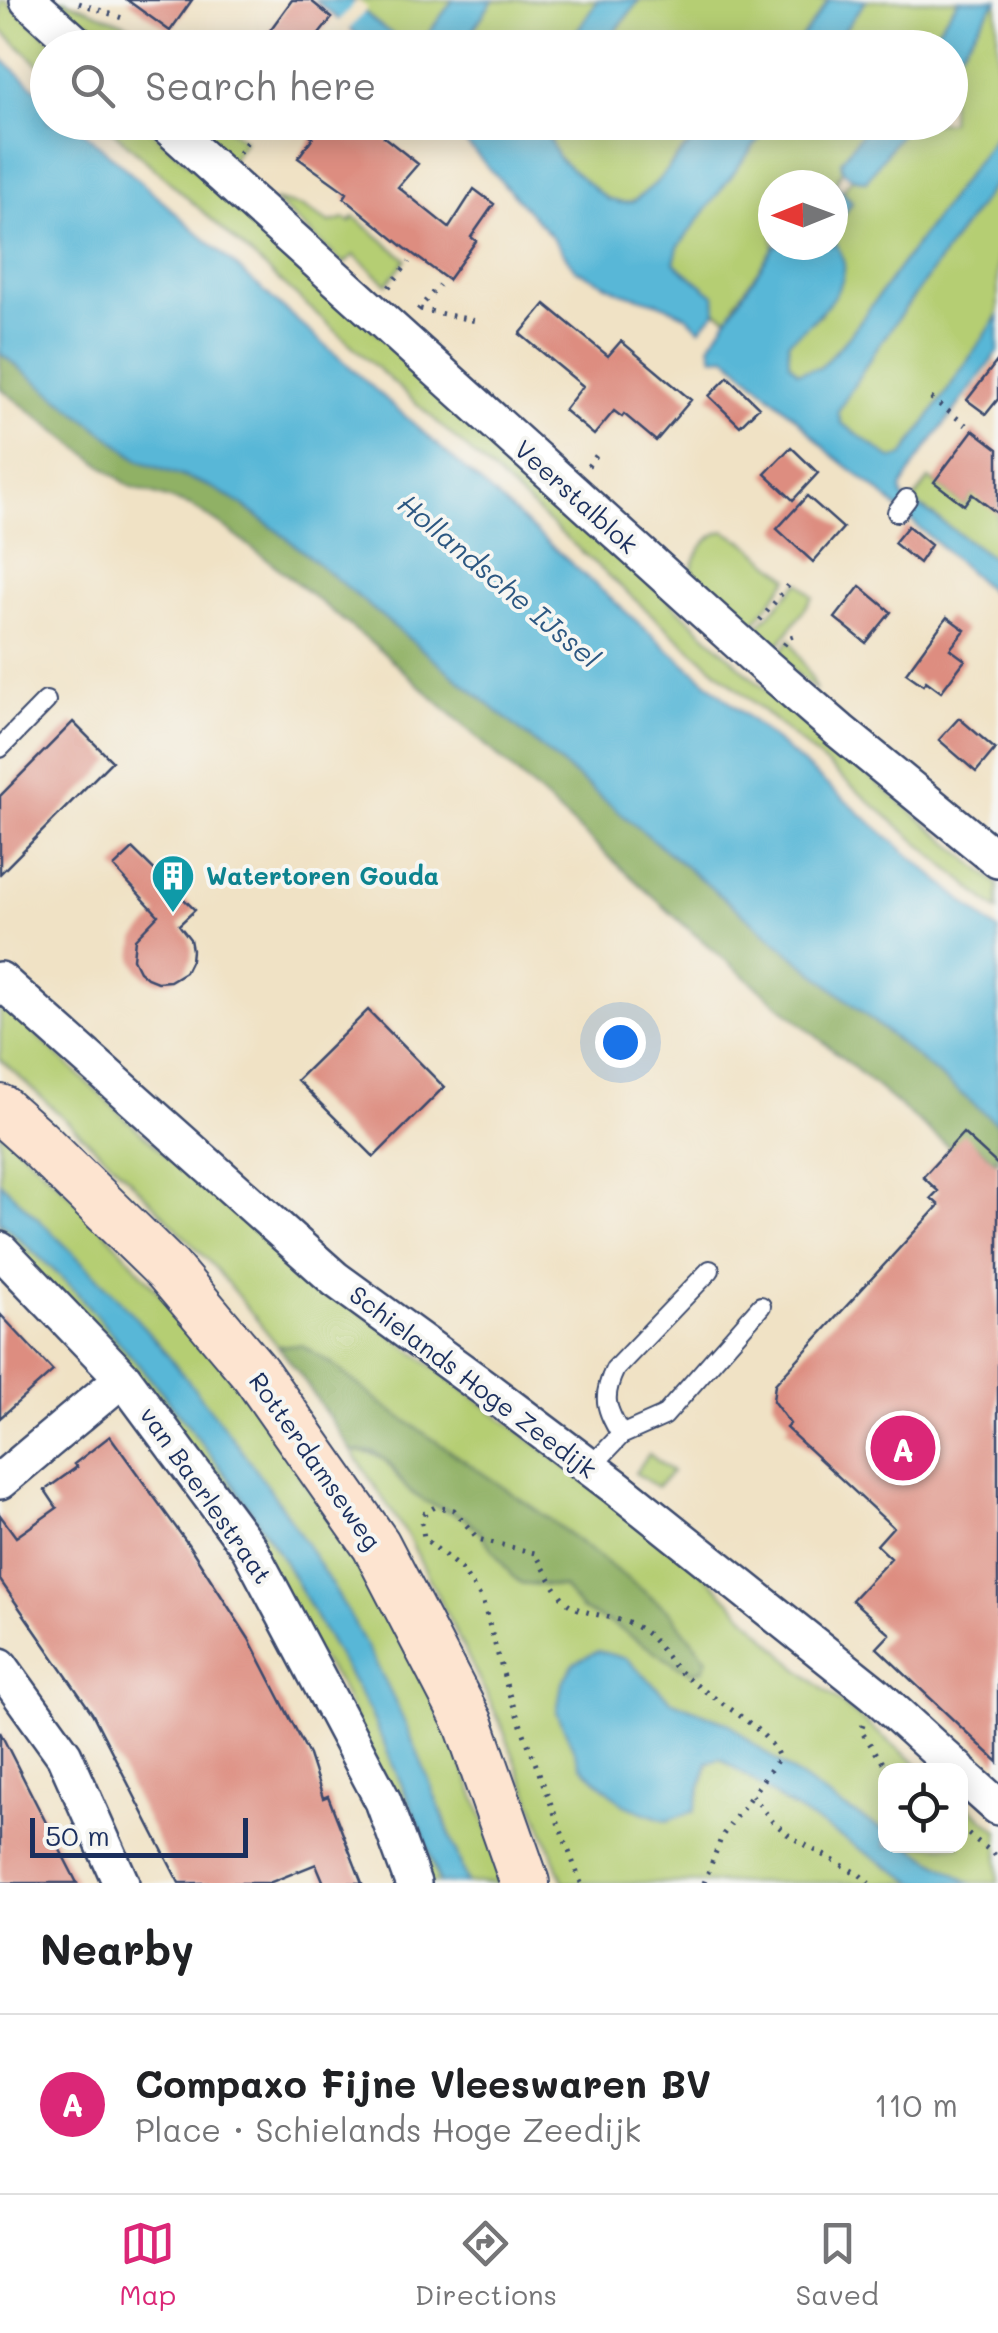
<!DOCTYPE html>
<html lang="en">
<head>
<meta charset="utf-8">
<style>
  :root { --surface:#fff; --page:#f2f2f2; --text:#202124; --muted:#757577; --line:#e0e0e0; --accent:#db2777 }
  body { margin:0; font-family:Mali,sans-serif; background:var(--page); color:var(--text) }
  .controls { position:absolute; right:30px; bottom:30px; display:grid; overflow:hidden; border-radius:20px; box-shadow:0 5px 25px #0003 }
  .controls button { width:90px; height:90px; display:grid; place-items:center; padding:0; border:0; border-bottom:2px solid var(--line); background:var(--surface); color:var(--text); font:50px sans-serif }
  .compass { position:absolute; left:758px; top:170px; width:90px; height:90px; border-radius:50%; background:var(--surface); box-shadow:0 5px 25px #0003; rotate:269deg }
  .scale { position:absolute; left:30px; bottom:25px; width:218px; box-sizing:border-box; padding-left:10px; border:5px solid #1b2f5e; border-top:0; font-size:28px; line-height:35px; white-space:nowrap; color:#1b2f5e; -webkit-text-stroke:8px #f6f6f2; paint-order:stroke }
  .you { position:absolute; left:620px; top:1042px; width:35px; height:35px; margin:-25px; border:8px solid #fff; border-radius:50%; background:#1a73e8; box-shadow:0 0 0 15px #1a73e833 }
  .badge { display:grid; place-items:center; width:65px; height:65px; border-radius:50%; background:var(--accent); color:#fff; font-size:32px; font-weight:700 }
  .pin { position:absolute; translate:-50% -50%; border:5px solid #fff; box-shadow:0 2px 10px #0006 }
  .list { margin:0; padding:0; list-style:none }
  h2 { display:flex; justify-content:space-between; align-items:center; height:130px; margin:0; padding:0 40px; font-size:42px }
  h2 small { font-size:32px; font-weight:400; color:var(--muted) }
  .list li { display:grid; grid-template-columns:65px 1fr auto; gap:30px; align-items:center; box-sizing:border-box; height:180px; padding:0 40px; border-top:2px solid var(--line) }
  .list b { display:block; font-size:38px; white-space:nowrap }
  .list p { margin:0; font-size:32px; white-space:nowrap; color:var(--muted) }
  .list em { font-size:32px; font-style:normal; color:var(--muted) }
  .icon { flex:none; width:55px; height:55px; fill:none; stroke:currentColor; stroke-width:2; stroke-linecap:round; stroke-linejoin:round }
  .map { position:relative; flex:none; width:998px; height:1883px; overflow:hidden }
  .search { position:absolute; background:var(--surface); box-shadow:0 5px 25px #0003; left:30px; right:30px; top:30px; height:110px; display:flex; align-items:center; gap:25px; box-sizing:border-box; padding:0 35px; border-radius:55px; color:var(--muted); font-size:38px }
  .sheet { height:310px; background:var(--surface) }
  nav { display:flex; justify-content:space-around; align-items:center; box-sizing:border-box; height:140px; border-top:2px solid var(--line); background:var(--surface); font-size:28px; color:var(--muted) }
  nav a { display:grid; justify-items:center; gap:5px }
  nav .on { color:var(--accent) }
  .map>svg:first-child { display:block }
  .green { fill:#b5ce73; stroke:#687e68; stroke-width:2.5 }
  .forest { fill:#90b165; stroke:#567062; stroke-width:2.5 }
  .water { fill:#58b7d7; stroke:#3a739a; stroke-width:2.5 }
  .pier { fill:#f0e2c5 }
  .building { fill:#dd8d80 }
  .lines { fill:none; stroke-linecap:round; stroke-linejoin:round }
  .service-casing { stroke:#3b4a6d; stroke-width:22 }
  .minor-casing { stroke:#3b4a6d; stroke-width:40 }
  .secondary-casing { stroke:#3b4a6d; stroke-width:52 }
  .path { stroke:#3b4a6d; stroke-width:5; stroke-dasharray:2.5 8; stroke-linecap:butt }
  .service { stroke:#fff; stroke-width:18 }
  .minor { stroke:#fff; stroke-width:35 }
  .secondary { stroke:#fde4d0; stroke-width:48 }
  .labels { text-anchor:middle; stroke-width:8; stroke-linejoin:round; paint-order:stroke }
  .street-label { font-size:25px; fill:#1b2f5e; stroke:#f6f6f2 }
  .culture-label { font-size:25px; font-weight:bold; fill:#0d838f; stroke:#f6f6f2; text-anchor:start }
  .water-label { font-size:28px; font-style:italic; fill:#2d5882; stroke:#f6f6f2 }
</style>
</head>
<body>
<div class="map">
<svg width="998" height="1883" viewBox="0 0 998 1883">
  <rect width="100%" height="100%" fill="#f6f6f2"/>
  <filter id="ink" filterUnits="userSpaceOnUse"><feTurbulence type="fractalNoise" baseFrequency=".01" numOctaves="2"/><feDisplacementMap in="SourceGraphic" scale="20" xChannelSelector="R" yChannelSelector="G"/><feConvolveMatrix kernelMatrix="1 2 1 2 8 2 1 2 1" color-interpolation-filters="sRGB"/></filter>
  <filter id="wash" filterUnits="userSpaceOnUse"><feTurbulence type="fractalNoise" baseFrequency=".0048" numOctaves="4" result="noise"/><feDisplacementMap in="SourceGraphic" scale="40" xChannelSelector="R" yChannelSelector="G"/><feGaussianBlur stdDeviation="2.25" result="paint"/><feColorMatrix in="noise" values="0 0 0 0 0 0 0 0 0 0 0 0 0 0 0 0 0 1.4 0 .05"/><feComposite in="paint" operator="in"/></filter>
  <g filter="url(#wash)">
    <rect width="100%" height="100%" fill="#f0e2c5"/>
    <path class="green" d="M0,0H5L59,47L48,48L47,72L0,29Z
      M50,0H65L131,26L113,46L100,43L92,38L66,12L68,9L61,3L56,4Z
      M352,0H453L423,41H401L374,21Z
      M493,0H598L566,47L461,48Z
      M639,0H829L795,47L604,48Z
      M866,0H959L924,47H832Z
      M997,0L998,132L850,335L820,368L798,372L789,363L788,341L821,314L836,245L833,231L852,203L843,190L852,178L866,181L908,123L950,122L951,64Z
      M104,123H143L445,393L757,682L998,884V911L670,631Z
      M186,123H221L245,141L230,162Z
      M552,123H717C707,131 696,139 686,147C670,162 647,204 623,203C603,201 585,182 571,170C554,155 546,145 552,123Z
      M771,123H870L841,161L842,170L835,184L825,182L822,185H773V245H775L736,302L729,318L716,311L715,296L674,263L678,246Z
      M998,178V316L903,456L892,459L840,423L838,411L874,352Z
      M273,200L303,207L330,223L345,219L350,222L354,217L406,259L387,284L354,255L344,264Z
      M929,479L964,505L977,487L998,495V562L916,503L911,504Z
      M724,531L745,542L789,578L747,632L691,579C691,560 704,536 724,531Z
      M799,582L813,597L772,654L751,634Z
      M790,639L813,681L815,689L777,657Z
      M0,1001L191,1179L298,1265L689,1559L797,1668L925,1770H886L885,1831L836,1803L757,1747L730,1724L670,1700L627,1659L694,1811L709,1762L720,1757L782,1801L916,1883H564L500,1722L409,1538L352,1451C399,1454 385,1472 413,1494C428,1505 447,1507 464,1517C484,1530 505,1564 521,1583L563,1587L581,1609L612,1624L676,1665L692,1672L703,1670L332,1364L301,1346H278L216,1269L125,1175L0,1059Z
      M0,1130L84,1207L237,1382L335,1527L416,1663L449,1730L509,1883H467L443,1815L353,1623L281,1506L228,1433L158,1343L89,1270L0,1182Z
      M0,1221L71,1286L162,1392L234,1485L284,1561L370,1712L422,1831L439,1883H423L339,1683L0,1237Z
      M649,1454L672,1472L657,1487L635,1473Z
      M961,1799L998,1831V1883H970L909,1846H960Z"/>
    <path class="forest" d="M0,353L139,460L214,488L239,503L288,539L998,1124V1162L970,1141L951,1149L691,931L386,655L272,563L220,524L191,506L129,486L0,388Z
      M301,1345L332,1364L383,1405L548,1518L668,1610L707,1659L703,1670L692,1672L676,1665L612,1624L581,1609L563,1587L521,1583L512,1576L477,1529L465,1518L424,1501L407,1489L390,1464L374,1452L352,1451L299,1373L278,1346Z"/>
    <path class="water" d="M315,0H352L374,21L401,41H423L453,0H493L460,48L372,47Z
      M598,0H639L603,47H566Z
      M829,0H866L832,47H795Z
      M959,0H997L951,64L950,48L924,47Z
      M0,57L47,99L48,122L74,123L661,643L998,931V1124L288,539C265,522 241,502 215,489C191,477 164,472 139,460L0,353Z
      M870,122L908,123L866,181L852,178L842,170L841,161Z
      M448,123H552L548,137L559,159L607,199L622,203L633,202L656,183L684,150L717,123H771L678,247L674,263L715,296L716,311L700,329L687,316L660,303L621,292L575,269L553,238Z
      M998,132V178L874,352L838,411L841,423L892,459L903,456L998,316V352L917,461L901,489L902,497L911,504L915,503L998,562V598L875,488L830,453L796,418L726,356L713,357L710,345L775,245H833V235C836,245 843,255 844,265C847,294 807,326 788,342L789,363L798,372L820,368L850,335Z
      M825,181L835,184L852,202L833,231V185H822Z
      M0,1182C54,1235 111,1287 159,1345C250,1454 336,1578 397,1706C424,1764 446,1823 467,1883H439L422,1831L370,1712L284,1561L234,1485L162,1392L71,1286L0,1221Z
      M598,1651L627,1659L670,1700L730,1724L757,1747L836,1803L885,1831L886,1846H909L970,1883H916L782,1801L720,1758L708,1762L694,1811L667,1821L624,1805L581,1766L557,1712L562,1683L574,1663Z"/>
    <path class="pier" d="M357,0L368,8L346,33L336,24Z"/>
    <g id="blocks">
      <path class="building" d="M127,0H192L170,31Z
        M292,0H310L332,18L308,48H257Z
        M293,122H395L384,137L418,164L398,187L449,228L474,189L494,204L471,237L476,241L448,280L405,248L344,198L347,193L298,158L313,137Z
        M545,304L608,356L621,341L691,400L656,441L624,414L622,417L614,411L594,435L564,410L583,386L520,334Z
        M998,360V399L986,414L967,400Z
        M728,377L759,407L740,426L709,396Z
        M973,430L998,449V514L972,494L964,505L934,482Z
        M791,447L818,473L793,500L765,474Z
        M807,496L843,528L813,562L777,529Z
        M908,526L931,545L919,563L894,543Z
        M860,586L891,612L866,643L835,618Z
        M947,617L965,630L950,649L965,660L941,692L926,681L923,685L906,673Z
        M959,718L995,749L976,772L939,740Z
        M73,722L112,761L0,874V796Z
        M133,849L195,910L179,925L190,939L192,950L191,960L185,972L170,981L157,982L147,978L139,971L133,959L135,939L158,915L114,867Z
        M368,1010L444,1087L374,1157L297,1080Z
        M963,1133L998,1165V1762L877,1648L890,1634L852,1600L891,1558L877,1545L893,1527L786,1428L790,1424L773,1401L775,1384L939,1205L931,1198L938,1191L923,1177Z
        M0,1314L53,1371L0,1418Z
        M110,1436L188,1544L249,1639L309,1755L323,1798L328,1796L362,1883H324L316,1864L269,1883H179L92,1713L0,1580V1515L16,1537L57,1508L45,1490L77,1467L74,1464Z
        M0,1732L36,1803L77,1883H0Z"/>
    </g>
  </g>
  <g filter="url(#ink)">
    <use href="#blocks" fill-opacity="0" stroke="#3b4a6d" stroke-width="2.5"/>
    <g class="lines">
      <g class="service-casing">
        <path id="service" d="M897,512L907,499
          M0,748L46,701
          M621,1435C606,1408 601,1398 615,1369L710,1270
          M590,1468L621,1435L664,1416L761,1306"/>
      </g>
      <g class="minor-casing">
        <path id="minor" d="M28,0L81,48
          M163,122L766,667L840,731L998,860
          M0,980L335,1279L486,1389L616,1487L874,1693L958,1770
          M0,1250L123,1378L249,1548L383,1801L413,1883
          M0,1481L123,1378
          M0,1666L64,1755L121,1883
          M960,1773L998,1807"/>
      </g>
      <g class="secondary-casing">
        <path id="secondary" d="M0,1109L36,1141L168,1270L255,1373L376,1545L469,1724L525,1883"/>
      </g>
      <path class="path" d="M79,3L125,19
        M239,153L250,137
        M389,287L409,262
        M420,309L481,322
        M418,310L439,285
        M931,398L966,425
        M588,466L599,452
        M760,620L793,580
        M784,645L790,637L798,635
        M863,1725L861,1731L888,1770
        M960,1828L998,1857
        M581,1883L509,1694L482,1599L461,1569L424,1538L422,1524L425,1513L435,1507L454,1510L478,1539L535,1553C543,1566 559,1598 570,1605C588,1616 618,1616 637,1627C654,1636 662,1652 674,1666C699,1693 769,1726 779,1758L752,1795L773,1822L791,1837L860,1875L869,1883
        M704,1883L722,1836L752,1795"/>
      <use href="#service" class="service"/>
      <use href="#minor" class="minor"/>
      <use href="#secondary" class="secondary"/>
    </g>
  </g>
  <defs>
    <g id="building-pin" transform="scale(2.25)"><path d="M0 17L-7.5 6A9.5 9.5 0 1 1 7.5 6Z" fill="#0f9aa8" stroke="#f6f6f2"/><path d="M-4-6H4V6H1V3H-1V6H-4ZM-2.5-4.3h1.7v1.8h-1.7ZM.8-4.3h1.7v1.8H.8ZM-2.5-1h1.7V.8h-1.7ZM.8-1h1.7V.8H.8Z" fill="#fff"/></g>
  </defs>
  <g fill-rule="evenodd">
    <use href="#building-pin" x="173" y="876"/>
  </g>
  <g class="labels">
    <g class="street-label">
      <text transform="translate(576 497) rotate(42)" y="9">Veerstalblok</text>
      <text transform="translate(473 1382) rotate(37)" y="9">Schielands Hoge Zeedijk</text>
      <text transform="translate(315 1461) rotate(55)" y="9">Rotterdamseweg</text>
      <text transform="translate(206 1495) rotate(55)" y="9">van Baerlestraat</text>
    </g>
    <g class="culture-label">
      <text x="206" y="885">Watertoren Gouda</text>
    </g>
    <g class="water-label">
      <text transform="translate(499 581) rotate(40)" y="10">Hollandsche IJssel</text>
    </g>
  </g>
</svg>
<div class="controls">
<button><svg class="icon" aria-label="locate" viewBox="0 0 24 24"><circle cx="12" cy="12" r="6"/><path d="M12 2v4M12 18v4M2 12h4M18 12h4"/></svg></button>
</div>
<svg class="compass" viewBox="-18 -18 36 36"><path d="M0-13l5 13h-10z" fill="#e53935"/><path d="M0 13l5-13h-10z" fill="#757577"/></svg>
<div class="scale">50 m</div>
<div class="you"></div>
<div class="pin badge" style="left:903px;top:1448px">A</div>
<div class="search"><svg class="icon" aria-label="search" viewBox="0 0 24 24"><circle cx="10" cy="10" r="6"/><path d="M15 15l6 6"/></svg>Search here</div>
</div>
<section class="sheet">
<h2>Nearby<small></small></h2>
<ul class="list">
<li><span class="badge">A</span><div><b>Compaxo Fijne Vleeswaren BV</b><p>Place · Schielands Hoge Zeedijk</p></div><em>110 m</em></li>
</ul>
</section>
<nav>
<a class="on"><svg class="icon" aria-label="map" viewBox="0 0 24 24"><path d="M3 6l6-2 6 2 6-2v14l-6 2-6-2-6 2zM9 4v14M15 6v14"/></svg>Map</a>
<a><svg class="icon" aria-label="directions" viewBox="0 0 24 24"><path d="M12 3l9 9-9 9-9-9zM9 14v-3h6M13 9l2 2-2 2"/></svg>Directions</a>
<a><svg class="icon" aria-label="saved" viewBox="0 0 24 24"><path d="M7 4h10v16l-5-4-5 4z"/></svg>Saved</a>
</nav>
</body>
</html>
